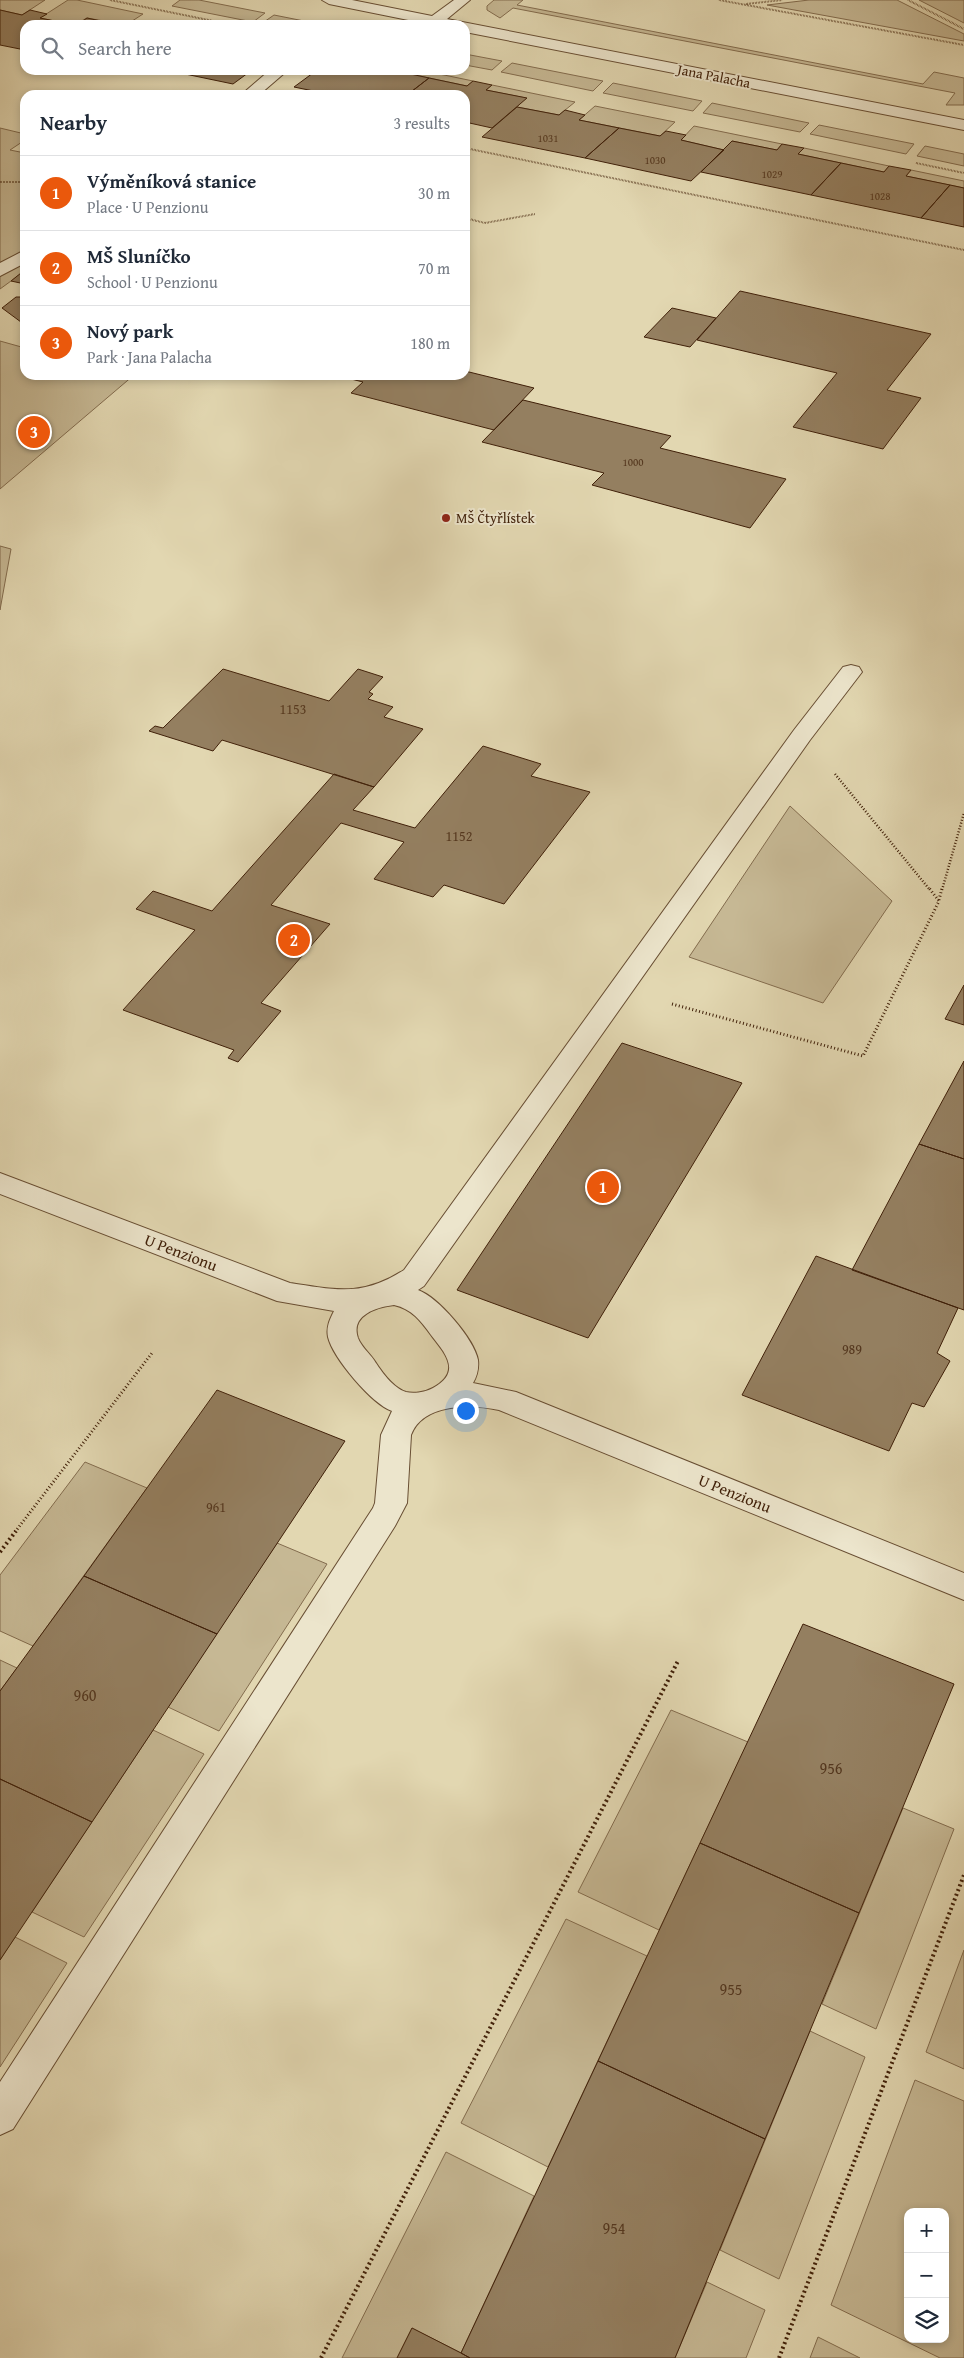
<!DOCTYPE html>
<html lang="en">
<head>
<meta charset="utf-8">
<style>
  :root { --surface:#fff; --page:#f6f6f7; --text:#1f2937; --muted:#747a83; --line:#e0e1e3; --accent:#ea580c }
  body { margin:0; font-family:"Gentium Book Plus",serif; background:var(--page); color:var(--text) }
  .controls { position:absolute; right:15px; bottom:15px; display:grid; overflow:hidden; border-radius:10px; box-shadow:0 2px 8px #0003 }
  .controls button { width:45px; height:45px; display:grid; place-items:center; padding:0; border:0; border-bottom:1px solid var(--line); background:var(--surface); color:var(--text); font:25px sans-serif }
  .you { position:absolute; left:465px; top:1410px; width:18px; height:18px; margin:-12px; border:4px solid #fff; border-radius:50%; background:#1a73e8; box-shadow:0 0 0 8px #1a73e833 }
  .badge { display:grid; place-items:center; width:32px; height:32px; border-radius:50%; background:var(--accent); color:#fff; font-size:16px; font-weight:700 }
  .pin { position:absolute; translate:-50% -50%; border:2px solid #fff; box-shadow:0 1px 5px #0006 }
  .list { margin:0; padding:0; list-style:none }
  h2 { display:flex; justify-content:space-between; align-items:center; height:65px; margin:0; padding:0 20px; font-size:21px }
  h2 small { font-size:16px; font-weight:400; color:var(--muted) }
  .list li { display:grid; grid-template-columns:32px 1fr auto; gap:15px; align-items:center; box-sizing:border-box; height:75px; padding:0 20px; border-top:1px solid var(--line) }
  .list b { display:block; font-size:19px; white-space:nowrap }
  .list p { margin:0; font-size:16px; white-space:nowrap; color:var(--muted) }
  .list em { font-size:16px; font-style:normal; color:var(--muted) }
  .icon { flex:none; width:28px; height:28px; fill:none; stroke:currentColor; stroke-width:2; stroke-linecap:round; stroke-linejoin:round }
  .map { position:relative; flex:none; width:964px; height:2358px; overflow:hidden }
  .search { position:absolute; background:var(--surface); box-shadow:0 2px 8px #0003; left:20px; top:20px; width:450px; height:55px; display:flex; align-items:center; gap:12px; box-sizing:border-box; padding:0 18px; border-radius:15px; color:var(--muted); font-size:19px }
  .panel { position:absolute; background:var(--surface); box-shadow:0 2px 8px #0003; left:20px; top:90px; width:450px; height:290px; border-radius:15px }
  .map>svg:first-child { display:block }
  .green { fill:#c6b894; stroke:#836c4e; fill-rule:evenodd }
  .building { fill:#947f60; stroke:#402009 }
  .lines { fill:none; stroke-linecap:round; stroke-linejoin:round }
  .minor-casing { stroke:#684e33; stroke-width:2 }
  .path-far3 { stroke:#402009; stroke-width:2; stroke-dasharray:0.5 1; stroke-linecap:butt }
  .path-far2 { stroke:#402009; stroke-width:2.5; stroke-dasharray:1 2; stroke-linecap:butt }
  .path-far1 { stroke:#402009; stroke-width:3; stroke-dasharray:1 2.5; stroke-linecap:butt }
  .path { stroke:#402009; stroke-width:4; stroke-dasharray:2 3; stroke-linecap:butt }
  .minor { fill:#ece5cc; fill-rule:evenodd }
  .poi-dot { fill:#8f2418; stroke:#ece5cc; stroke-width:2 }
  .labels { text-anchor:middle; stroke-width:4; stroke-linejoin:round; paint-order:stroke }
  .far-number-label { font-size:11px; fill:#55381f }
  .far-street-label { font-size:14px; fill:#402009; stroke:#ece5cc }
  .far-poi-label { font-size:14px; fill:#402009; stroke:#ece5cc; text-anchor:start }
  .number-label { font-size:14px; fill:#55381f }
  .street-label { font-size:16px; fill:#402009; stroke:#ece5cc }
  .near-number-label { font-size:16px; fill:#55381f }
</style>
</head>
<body>
<div class="map">
<svg width="964" height="2358" viewBox="0 0 964 2358">
  <rect width="100%" height="100%" fill="#e2d7b1"/>
  <filter id="stains"><feTurbulence type="fractalNoise" baseFrequency=".004" numOctaves="4"/><feColorMatrix values="0 0 0 0 .2 0 0 0 0 .09 0 0 0 0 .02 0 0 0 .5 -.17"/></filter>
  <radialGradient id="worn" r=".72"><stop offset=".6" stop-color="#630" stop-opacity="0"/><stop offset="1" stop-color="#630" stop-opacity=".3"/></radialGradient>
  <path class="green" d="M0,0H45L22,15L0,10Z
    M68,0H77L143,14L126,25L87,18L74,25L40,18Z
    M180,0H199L265,13L253,22L172,6Z
    M494,0H523L517,5L923,84L934,72L964,78V105H946L955,93L513,8L500,18L487,10V6Z
    M809,0H897L964,34V41L767,5Z
    M919,0H964V23Z
    M274,15L314,23L312,25L261,24Z
    M465,54L502,61L492,70L465,65Z
    M512,63L603,81L593,91L501,72Z
    M392,70H420L473,81L467,86Z
    M613,83L702,101L693,111L603,93Z
    M492,85L575,102L559,115L517,107L526,98L486,90Z
    M712,103L809,123L800,132L703,113Z
    M595,106L675,122L660,136L579,120Z
    M819,125L914,144L906,154L810,134Z
    M694,126L782,144L777,150L732,141L724,150L681,140Z
    M0,128L25,134V140L10,150L25,153V274L22,273L0,289Z
    M925,146L964,154V166L917,156Z
    M804,148L889,166L884,172L798,154Z
    M911,170L964,181V188L906,176Z
    M0,341L25,348V375H134L0,489Z
    M0,546L11,549L0,610Z
    M790,806L892,901L823,1003L689,957Z
    M85,1462L147,1488L33,1646L0,1631V1575Z
    M277,1543L327,1564L219,1731L168,1707Z
    M0,1660L17,1668L0,1691Z
    M671,1710L748,1742L659,1930L578,1892Z
    M153,1730L204,1754L84,1937L32,1912Z
    M903,1808L954,1829L876,2029L822,2004Z
    M566,1919L647,1956L548,2167L461,2123Z
    M15,1937L67,1963L0,2067V1960Z
    M964,1950V2069L926,2052Z
    M810,2031L865,2057L779,2279L720,2250Z
    M915,2080L964,2101V2358H940L831,2305ZM908,2212H945V2339H908Z
    M446,2152L534,2196L461,2353L412,2328L397,2358H342Z
    M707,2282L765,2310L746,2358H675Z
    M818,2337L860,2358H810Z"/>
  <path class="building" d="M0,10L22,15L30,10L47,14L40,18L74,25H25V50L0,45Z
    M87,18L119,25H77Z
    M166,70H252L233,84Z
    M317,70H392L429,78L407,95H333L294,87Z
    M429,78L467,86L473,81L492,85L486,90L527,98L492,128L465,122V95H407Z
    M517,107L559,115L565,110L585,115L579,120L619,128L585,158L482,137Z
    M619,128L660,136L666,131L686,135L681,140L724,150L691,181L585,158Z
    M732,141L777,150L782,144L804,148L798,154L841,163L811,195L701,172Z
    M841,163L884,172L889,166L911,170L906,176L950,185L921,218L811,195Z
    M950,185L964,188V227L921,218Z
    M21,273L25,274V284L11,281Z
    M740,291L931,334L887,390L921,398L883,449L793,427L837,373L697,340Z
    M16,297H25V325L2,308Z
    M672,308L716,318L690,347L644,337Z
    M465,371L534,388L494,430L351,393L363,382L335,375H465Z
    M523,400L671,436L660,448L786,479L750,528L592,485L604,473L482,442Z
    M223,669L329,701L358,669L383,677L369,692L373,694L368,699L393,707L384,717L423,729L374,787L222,740L213,751L149,731L155,726L163,728Z
    M483,746L541,764L531,776L590,792L504,904L444,885L433,897L374,879L404,842L341,823L271,905L330,924L261,1003L281,1011L238,1062L228,1058L234,1050L123,1010L195,930L136,909L153,891L212,911L334,774L374,787L353,810L415,828Z
    M964,985V1025L945,1019Z
    M622,1043L742,1083L588,1338L457,1290Z
    M964,1061V1159L919,1144Z
    M919,1144L964,1159V1310L852,1270Z
    M816,1256L958,1308L937,1353L950,1361L924,1407L912,1403L889,1451L742,1395Z
    M217,1390L345,1441L217,1634L84,1576Z
    M84,1576L217,1634L92,1822L0,1779V1691Z
    M803,1624L954,1684L859,1913L700,1843Z
    M0,1779L92,1822L0,1960Z
    M700,1843L859,1913L765,2139L598,2061Z
    M598,2061L765,2139L675,2358H470L461,2353Z
    M412,2328L461,2353L470,2358H397Z"/>
  <g class="lines">
    <g class="minor-casing">
      <path id="minor" d="M322,0H352L432,16L454,0H470L447,19L964,120V130L465,32V25H433L329,4Z
        M270,70H288L259,95H241Z
        M25,250V263L0,276V263Z
        M851,665L859,667L862,672L810,740L424,1286L418,1290C438,1297 474,1339 478,1360C479,1369 477,1376 473,1383L516,1392L964,1573V1600L499,1410C471,1404 423,1403 411,1435L407,1503L395,1526L13,2129L0,2135V2082L373,1508L375,1503L381,1435L392,1411C372,1404 333,1358 328,1337C326,1327 330,1319 334,1311L277,1301L0,1194V1173L290,1283C337,1290 362,1297 404,1270L794,730L843,667ZM394,1305C412,1309 421,1321 431,1335C446,1354 462,1372 433,1388C426,1392 414,1394 406,1392C393,1388 381,1371 374,1360C369,1353 361,1346 358,1338C350,1315 377,1307 394,1305Z"/>
    </g>
    <path class="path-far3" d="M110,0L233,25
      M719,0L964,45
      M908,0L964,29
      M746,4L782,0
      M465,148L964,250
      M916,163L964,173
      M0,182H25
      M465,218L485,223L535,214"/>
    <path class="path-far2" d="M835,774L930,890
      M942,890L964,813"/>
    <path class="path-far1" d="M939,900L942,888
      M672,1004L863,1056L939,901L929,888
      M15,1532L152,1353"/>
    <path class="path" d="M0,1552L16,1531
      M321,2358L678,1661
      M779,2358L964,1875"/>
    <use href="#minor" class="minor"/>
  </g>
  <circle class="poi-dot" cx="446" cy="518" r="5"/>
  <g class="labels">
    <g class="far-number-label">
      <text x="548" y="142">1031</text>
      <text x="655" y="164">1030</text>
      <text x="772" y="178">1029</text>
      <text x="880" y="200">1028</text>
      <text x="633" y="466">1000</text>
    </g>
    <g class="far-street-label">
      <text transform="translate(714 76) rotate(11)" y="5">Jana Palacha</text>
    </g>
    <g class="far-poi-label">
      <text x="456" y="523">MŠ Čtyřlístek</text>
    </g>
    <g class="number-label">
      <text x="293" y="714">1153</text>
      <text x="459" y="841">1152</text>
      <text x="852" y="1354">989</text>
      <text x="216" y="1512">961</text>
    </g>
    <g class="street-label">
      <text transform="translate(181 1252) rotate(21)" y="6">U Penzionu</text>
      <text transform="translate(735 1493) rotate(22)" y="6">U Penzionu</text>
    </g>
    <g class="near-number-label">
      <text x="85" y="1701">960</text>
      <text x="831" y="1774">956</text>
      <text x="731" y="1995">955</text>
      <text x="614" y="2234">954</text>
    </g>
  </g>
  <rect width="100%" height="100%" filter="url(#stains)"/>
  <rect width="100%" height="100%" fill="url(#worn)"/>
</svg>
<div class="controls">
<button>+</button>
<button>−</button>
<button><svg class="icon" aria-label="layers" viewBox="0 0 24 24"><path d="M12 4l9 5-9 5-9-5zM3 14l9 5 9-5"/></svg></button>
</div>
<div class="you"></div>
<div class="pin badge" style="left:603px;top:1187px">1</div>
<div class="pin badge" style="left:294px;top:940px">2</div>
<div class="pin badge" style="left:34px;top:432px">3</div>
<div class="search"><svg class="icon" aria-label="search" viewBox="0 0 24 24"><circle cx="10" cy="10" r="6"/><path d="M15 15l6 6"/></svg>Search here</div>
<section class="panel">
<h2>Nearby<small>3 results</small></h2>
<ul class="list">
<li><span class="badge">1</span><div><b>Výměníková stanice</b><p>Place · U Penzionu</p></div><em>30 m</em></li>
<li><span class="badge">2</span><div><b>MŠ Sluníčko</b><p>School · U Penzionu</p></div><em>70 m</em></li>
<li><span class="badge">3</span><div><b>Nový park</b><p>Park · Jana Palacha</p></div><em>180 m</em></li>
</ul>
</section>
</div>
</body>
</html>
